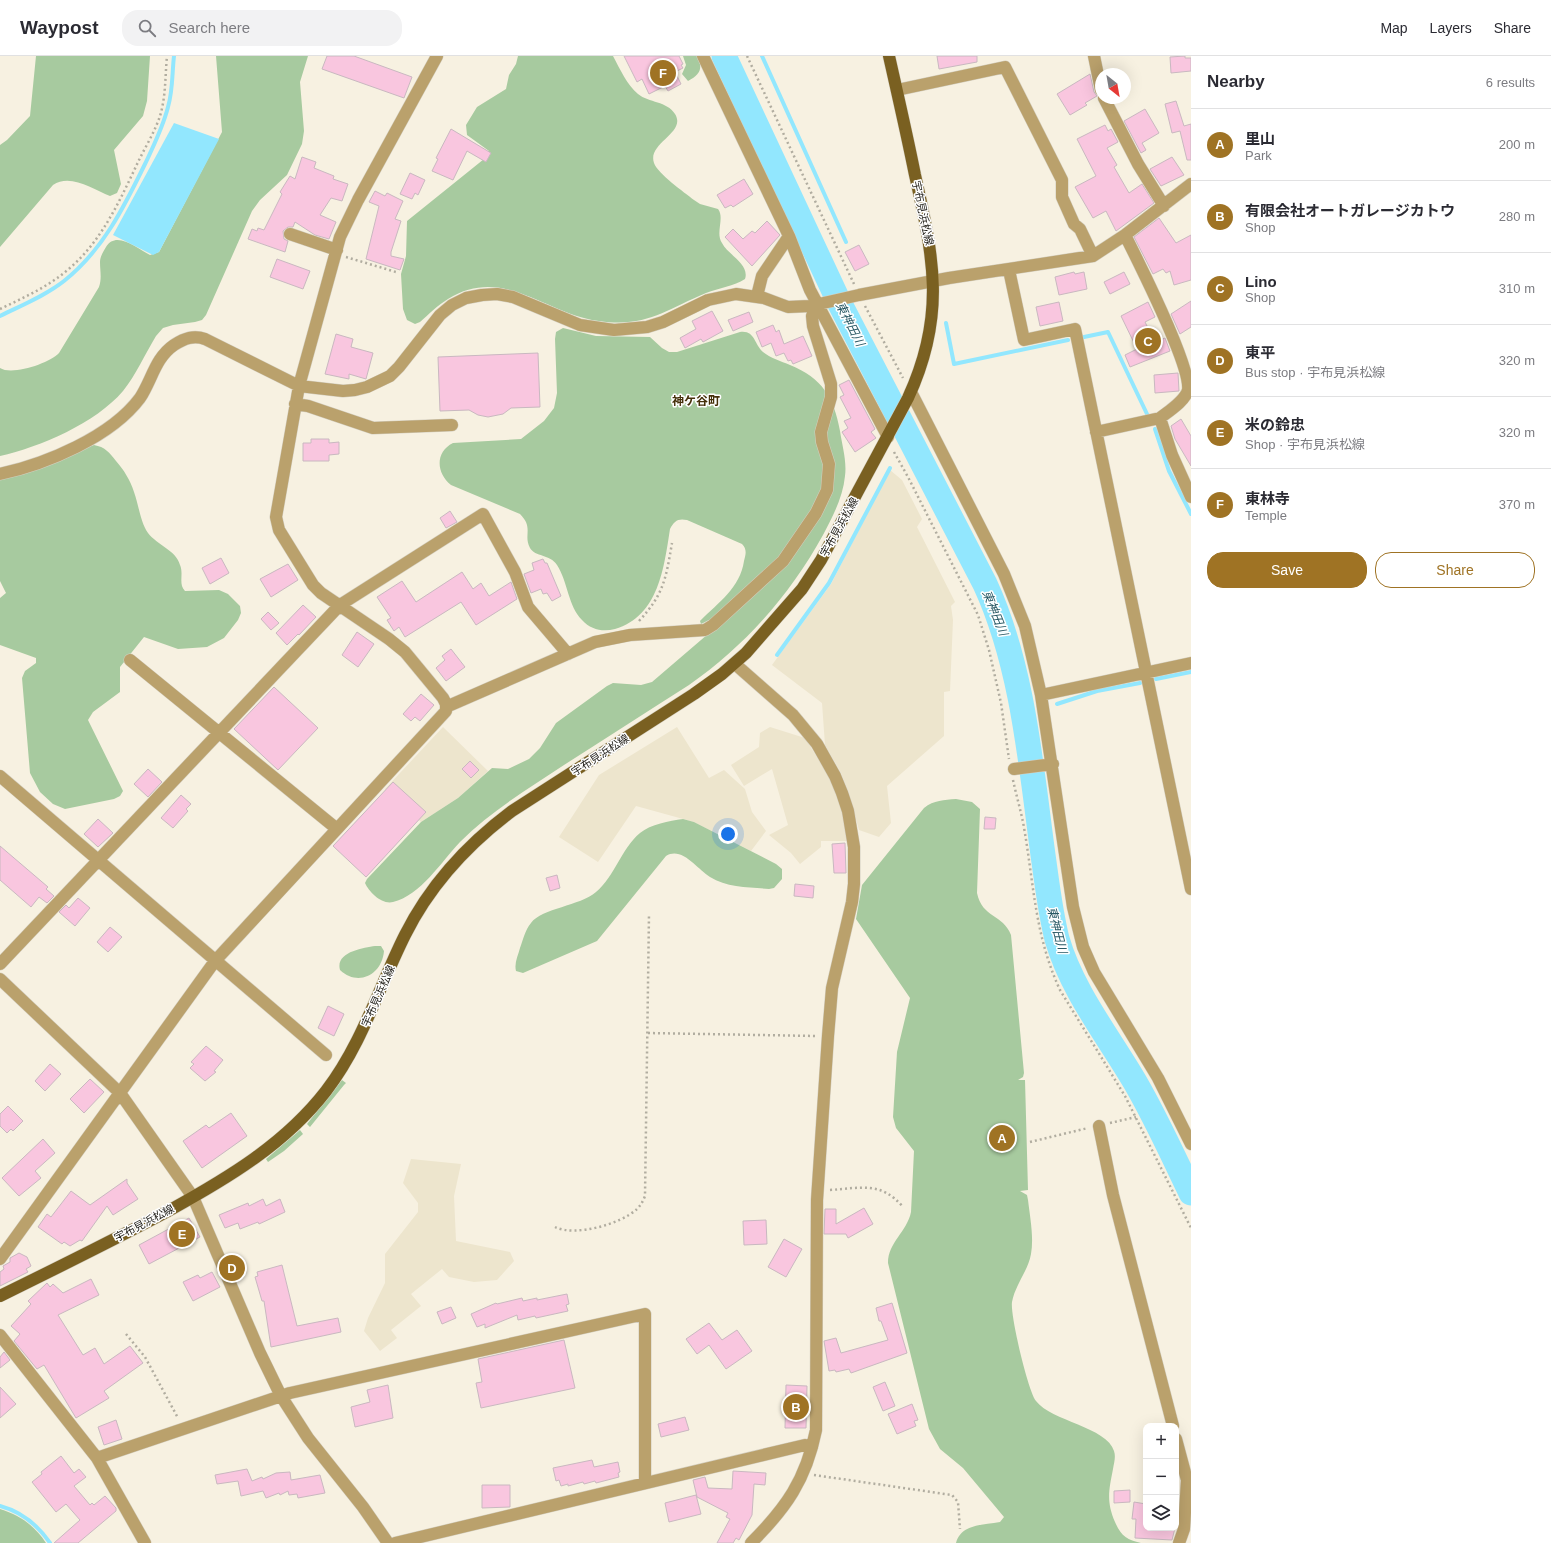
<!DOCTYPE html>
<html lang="en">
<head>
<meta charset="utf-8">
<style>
  :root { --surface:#fff; --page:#f2f2f3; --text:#2b2b33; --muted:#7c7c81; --line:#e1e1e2; --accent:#9f7324 }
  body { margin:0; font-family:Arial,"Noto Sans JP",sans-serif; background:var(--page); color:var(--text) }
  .controls { position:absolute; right:12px; bottom:12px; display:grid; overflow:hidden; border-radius:8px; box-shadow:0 4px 16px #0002 }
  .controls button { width:36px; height:36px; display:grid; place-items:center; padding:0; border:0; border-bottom:1px solid var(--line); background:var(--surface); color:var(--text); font:20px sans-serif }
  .compass { position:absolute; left:1095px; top:12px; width:36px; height:36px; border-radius:50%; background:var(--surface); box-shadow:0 4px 16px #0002; rotate:149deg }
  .you { position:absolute; left:728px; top:778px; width:14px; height:14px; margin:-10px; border:3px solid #fff; border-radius:50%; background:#1a73e8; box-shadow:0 0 0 6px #1a73e833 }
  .badge { display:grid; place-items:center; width:26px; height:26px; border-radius:50%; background:var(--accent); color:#fff; font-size:13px; font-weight:700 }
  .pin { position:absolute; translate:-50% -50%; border:2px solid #fff; box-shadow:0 1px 4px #0006 }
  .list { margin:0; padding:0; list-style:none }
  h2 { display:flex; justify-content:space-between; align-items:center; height:52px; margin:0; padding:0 16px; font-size:17px }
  h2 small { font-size:13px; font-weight:400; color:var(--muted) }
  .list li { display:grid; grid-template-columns:26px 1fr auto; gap:12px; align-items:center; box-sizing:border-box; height:72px; padding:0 16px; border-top:1px solid var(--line) }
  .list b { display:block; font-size:15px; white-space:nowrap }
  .list p { margin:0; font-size:13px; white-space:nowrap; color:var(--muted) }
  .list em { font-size:13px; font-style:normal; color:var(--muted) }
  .actions { display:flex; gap:8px; padding:12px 16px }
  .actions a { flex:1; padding:9px 0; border:1px solid var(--accent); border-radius:16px; text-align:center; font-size:14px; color:var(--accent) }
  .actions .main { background:var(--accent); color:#fff }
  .icon { flex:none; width:22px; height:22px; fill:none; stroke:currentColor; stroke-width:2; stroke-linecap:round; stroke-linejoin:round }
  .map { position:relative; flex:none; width:1191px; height:1487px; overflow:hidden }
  header { display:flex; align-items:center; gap:24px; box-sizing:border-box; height:56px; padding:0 20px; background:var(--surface); border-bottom:1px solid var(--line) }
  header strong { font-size:19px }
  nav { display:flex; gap:22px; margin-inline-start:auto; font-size:14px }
  .search { width:280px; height:36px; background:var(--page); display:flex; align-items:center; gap:10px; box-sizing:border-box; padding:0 14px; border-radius:16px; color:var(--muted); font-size:15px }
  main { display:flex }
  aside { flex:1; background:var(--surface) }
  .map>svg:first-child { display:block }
  .built { fill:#ede5cd }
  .green { fill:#a7ca9f }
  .water { fill:#92e7fe }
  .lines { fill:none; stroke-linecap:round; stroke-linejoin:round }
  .stream { stroke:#92e7fe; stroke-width:4 }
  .river { stroke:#92e7fe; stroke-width:25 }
  .building { fill:#f9c6df; stroke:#c9b8c0 }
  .minor-casing { stroke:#d4cfc1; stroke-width:13 }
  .major-casing { stroke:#d4cfc1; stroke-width:13 }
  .path { stroke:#b1ada0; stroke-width:2.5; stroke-dasharray:2 3; stroke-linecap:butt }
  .minor { stroke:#baa16c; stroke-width:12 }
  .major { stroke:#7a6021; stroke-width:12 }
  .labels { text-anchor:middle; stroke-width:3; stroke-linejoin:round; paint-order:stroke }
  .street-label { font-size:11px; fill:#1f1d17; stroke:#fff }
  .water-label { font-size:12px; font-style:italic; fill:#285864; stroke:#fff }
  .neighbourhood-label { font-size:12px; font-weight:bold; fill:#45300a; stroke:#fff }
</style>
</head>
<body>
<header>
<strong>Waypost</strong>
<div class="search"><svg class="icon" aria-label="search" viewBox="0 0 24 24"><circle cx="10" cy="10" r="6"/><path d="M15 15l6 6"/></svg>Search here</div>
<nav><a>Map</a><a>Layers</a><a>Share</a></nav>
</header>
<main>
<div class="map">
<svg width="1191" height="1487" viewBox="0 0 1191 1487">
  <rect width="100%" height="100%" fill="#f7f1e1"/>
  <path class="built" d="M890,414L902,424L922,463L917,471L955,546L951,550L953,564L950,635L944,636V680L887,730L891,767L879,781L859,774L848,735L841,717L825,689L822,647L772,609L831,528Z
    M443,671L488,715L458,742L421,766L385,733Z
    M677,671L709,722L724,714L745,733L752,756L766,775L751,795L694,766L636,750L598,806L559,781L599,719Z
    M770,671L805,682L830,722L842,756L847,785H821V791L800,808L791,797L769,779L788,769L772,713L744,730L731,709L759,691L760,677Z
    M411,1103L461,1108L454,1140L456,1185L510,1196L514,1205L497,1224L474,1226L449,1221L442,1213L411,1238L421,1250L391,1274L397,1282L380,1295L364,1275L368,1262L385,1227V1198L418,1156V1147L403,1127Z"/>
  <path class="green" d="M36,0H150L147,45L143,60L114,94L121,128L117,137L110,140C93,133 70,117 53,129L0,191V89L7,84L30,60Z
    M216,0H308L300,26L304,75L302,88L287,119L260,144L252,155L206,259L202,264L195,266L173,269L163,272L156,280C145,298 136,319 123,335C96,367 40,391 0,400V312C12,320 50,307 59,297L99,231C102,222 100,215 100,206C100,201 103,196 106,191C116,174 137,192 150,199L159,196L222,76Z
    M518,0H613C620,13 627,29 638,38C649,47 667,45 675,58C687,77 647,87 654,107C658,118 684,136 694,144L700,148L718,153C725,162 715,177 722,187C728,199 750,208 745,223C734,230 719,232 706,237C665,254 646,272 599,265C546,258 503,209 448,243C438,249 429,258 420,266L415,268L407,264L403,253L401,218L406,200L407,165L489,99V95L467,79L466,69L477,51L506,33L509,19L516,8Z
    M683,0H697C703,12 701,18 688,25L682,18L686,9Z
    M563,272L596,280L650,281L662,292L669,296H677L740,276C755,274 754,288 763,296C770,302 781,305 790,309C822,322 834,341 840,375C842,389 847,405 845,420C843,441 833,460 823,479C790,539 745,590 689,629C647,656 606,682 564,709C528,733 491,755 460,786C442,805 420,840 393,846C382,849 369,836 365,827L367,823L421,766L458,742L492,712L508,713L529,703L540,692L556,667L607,630L613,627L641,629L652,626L715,572L709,564L701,568L700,565C719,546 740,532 744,505C746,498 747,493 742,488L687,464C678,462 674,465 670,473C664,511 659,560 615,573C603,576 591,574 582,564C568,550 568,526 557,509C550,498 535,501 530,492C523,479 534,472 520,458L451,429C436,417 435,396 453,387L521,383L544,365L554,352L557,337L555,283L556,276Z
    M94,389C105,391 109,396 116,405C124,414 130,424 134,436C139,450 140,465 148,477C157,489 176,494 180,509C184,518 178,528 185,535L219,534L228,538L240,550L241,557L238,564L224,582L207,591L178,593L144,581L120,611V636L93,656L88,664L123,735L120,740L114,743L65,753L53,748L40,736L30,717L22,622L25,615L36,607V602L0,589V542L6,537L0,525V423Z
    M956,743L972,746L980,753L977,837C982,862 1003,858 1011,879L1024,1017L1023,1021L1018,1024H1025L1028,1134L1020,1135L1027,1139L1028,1144C1030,1161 1034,1181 1031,1198C1028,1215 1015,1229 1012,1246C1010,1259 1028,1335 1036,1345C1051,1365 1107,1371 1114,1395C1116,1401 1114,1407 1113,1413C1109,1434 1106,1445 1115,1466C1121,1480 1127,1484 1141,1487H956C961,1468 983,1469 1000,1466L1004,1461L963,1412L940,1393L929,1373L888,1207C888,1186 907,1176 911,1156L914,1095L896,1072L893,1061L897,996L910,942L856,863L862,829L924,752C934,744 944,744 956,743Z
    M683,763L694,766L776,808L782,813V823L774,832L769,833C750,831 727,832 710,821C697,813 682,790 666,800L597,885L523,917L516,915C514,907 518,900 520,892C523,884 525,874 531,867C542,852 580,850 596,836C615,820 621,793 640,777C651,768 669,765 683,763Z
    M375,890H381L384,895C382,919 358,931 340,914C335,896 363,892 375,890Z
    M342,1024L346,1027L344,1029L310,1071L307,1068Z
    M300,1074L303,1078L284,1095L268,1106L266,1103Z
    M0,1453C20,1459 35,1470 46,1487H0Z"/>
  <path class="water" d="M174,67L219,83L159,196L153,199L113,179Z"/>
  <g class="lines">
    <path class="stream" d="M762,0L846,186
      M0,260C22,249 45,240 64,225C103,194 124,151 145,108C154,89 163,71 168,51C173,34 172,17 174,0
      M946,267L954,308L1068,284
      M1084,281L1108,276L1147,358
      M1155,373L1169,415L1191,458
      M910,401L918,397
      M777,599L829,527L890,412
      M1156,623L1191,616
      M1057,648L1097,635L1140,627
      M0,1450C22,1456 37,1468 50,1487"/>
    <path class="river" d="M724,0L840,248L985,528C1023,610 1031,710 1043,799C1047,827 1050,855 1057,883C1072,935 1108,980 1135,1026C1156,1062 1173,1100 1191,1137"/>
  </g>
  <path class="building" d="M327,0H354L412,21L404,42L322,13Z
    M624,0H679L683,8L681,9L683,12L675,16L681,28L668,35L665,30L649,38L642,23L637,26Z
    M937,0H977V6L939,13Z
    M1185,0V2H1191V15L1171,17L1170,1Z
    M1090,18L1094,36L1097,40L1085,47L1087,49L1070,59L1057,38Z
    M1176,45L1184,70L1191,68V104H1187L1180,75L1172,77L1165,48Z
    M1145,53L1159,77L1142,87L1146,94L1141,97L1124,65Z
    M1105,69L1108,75L1111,73L1118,86L1107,92L1117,109L1114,111L1129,137L1142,128L1154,147L1116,175L1106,155L1093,162L1075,131L1096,120L1077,83Z
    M451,73L491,97L486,106L467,95L453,124L432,115L438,103L436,102Z
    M302,101L316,106L314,112L334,120L333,123L348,128L342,145L331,142L320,159L336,166L329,183L315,179L295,166L293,171H288L283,175L284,183L288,185L285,196L248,183L252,173L257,175L258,172L264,174L282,138L280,136L290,120L295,123Z
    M1172,101L1184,119L1161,130L1150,113Z
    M410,117L425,124L418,139L415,137L412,143L400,138Z
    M744,123L753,138L733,151L731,149L725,152L717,139Z
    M375,135L385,140L387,137L403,145L395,163L401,165L391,196V200L404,203L400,214L366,203L379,150L369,146Z
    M1159,162L1176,187L1191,179V224L1174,229L1170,215L1166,217L1163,213L1153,218L1134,181Z
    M767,165L780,179L752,210L725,181L733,173L743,183L752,175L755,177Z
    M859,189L869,208L855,215L845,196Z
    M277,203L310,215L303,233L270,221Z
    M1074,216L1075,218L1084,216L1087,233L1059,239L1055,221Z
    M1124,216L1130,228L1110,238L1104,226Z
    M1191,245V271L1180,278L1171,258Z
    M1059,246L1063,265L1040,270L1036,251Z
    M1148,246L1155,261L1145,266L1155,286L1165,282L1170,295L1130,311L1125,299L1137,293L1121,260Z
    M712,255L723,275L703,286L701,283L685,292L680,282L696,273L692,265Z
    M749,256L753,266L733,275L728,264Z
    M773,269L776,276L779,274L784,288L803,280L812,300L793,308L791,304L788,305L784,297L776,300L771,287L762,291L756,276Z
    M336,278L353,283L351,291L373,297L366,323L349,318V323L325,318Z
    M538,297L540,351L511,352L503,358L488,361L478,359L469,354L440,355L438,301Z
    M1178,317L1179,335L1155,337L1154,319Z
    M849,324L875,373L871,376L876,382L855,396L842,376L848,372L844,365L851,362L840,341L844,339L839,329Z
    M1181,363L1191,380V410L1175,383L1171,370Z
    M311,383H329V387L339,386V398L329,399V405H303V387H311Z
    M450,455L457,466L446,472L440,462Z
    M221,502L229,517L210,528L202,512Z
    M543,503L545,507H547L561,540L552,545L547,537L543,538L541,533L531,537L524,518L534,514L532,507Z
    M288,508L298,524L271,541L260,523Z
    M462,516L473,533L481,527L489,540L511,526L517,543L476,569L461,546L405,581L399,571L394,575L387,564L391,562L377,541L402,525L416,546Z
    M303,549L316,561L299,579L298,578L287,589L276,577Z
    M268,556L279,567L271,574L261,563Z
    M357,576L374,588L358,611L342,599Z
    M451,593L465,611L446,625L436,612L445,604L442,600Z
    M274,631L318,672L278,714L234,673Z
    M421,638L434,649L420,665L415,661L411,665L403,658Z
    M470,705L479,714L471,722L462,713Z
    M148,713L162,726L148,741L134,728Z
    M393,726L426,756L366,821L333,790Z
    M181,739L191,748L186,753L188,755L173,772L161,762Z
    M985,761L996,762L995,773H984Z
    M98,763L113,777L98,791L84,778Z
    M845,787L846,817H834L832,788Z
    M0,790L48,831L46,833L54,840L47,847L39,841L31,851L0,824Z
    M557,819L560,832L550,835L546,822Z
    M795,828L814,830L813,842L794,840Z
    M78,842L90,852L75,870L59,856L66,849L69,852Z
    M110,871L122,881L108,896L97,886Z
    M328,950L344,958L334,980L318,972Z
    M206,990L223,1004L214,1015L216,1016L205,1025L190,1012L194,1008L191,1006Z
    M50,1008L61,1018L45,1035L35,1025Z
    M90,1023L104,1036L84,1057L70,1043Z
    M8,1050L23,1065L13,1075L11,1073L7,1077L0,1070V1058Z
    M231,1057L247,1080L202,1112L183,1085L206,1069L209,1072Z
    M43,1083L55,1097L35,1115L41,1122L19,1140L2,1122Z
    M127,1123V1127L138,1143L113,1159L107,1150L82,1185L80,1184L70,1190L64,1186L62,1188L38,1171L47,1158L51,1161L71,1135L90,1149Z
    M263,1143L266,1150L280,1143L285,1156L259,1168L258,1166L240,1173L238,1167L225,1172L219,1159L248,1147L249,1150Z
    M864,1152L873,1168L848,1182L846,1178H824L825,1153H836V1168Z
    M189,1162L200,1181L149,1208L139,1189Z
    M766,1164L767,1188L744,1189L743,1165Z
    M784,1183L802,1193L786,1221L768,1211Z
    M19,1197L27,1201L31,1210L26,1213L28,1216L0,1230V1216L4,1213L3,1210L10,1206V1202Z
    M282,1209L297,1270L338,1262L341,1276L271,1291L264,1245H262L255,1221L258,1220L257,1216Z
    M212,1216L220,1231L193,1245L183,1226L198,1219L200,1222Z
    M91,1223L99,1239L58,1259L83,1299L95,1292L104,1308L130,1290L143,1307L104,1335L109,1342L76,1362L44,1309L37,1313L14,1285L20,1278L11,1270L31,1248L28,1245L47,1227L50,1231L53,1228L63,1237Z
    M567,1238L569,1248L566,1249L568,1255L536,1262L535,1260L518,1264L517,1259L485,1272V1268L477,1271L471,1258L496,1247L497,1248L522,1242L523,1245L537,1242V1244Z
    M892,1247L907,1297L851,1317L849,1313L836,1316L835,1314L829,1315L824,1285L836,1282L841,1297L888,1284L881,1265H879L876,1252Z
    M451,1251L456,1262L442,1268L437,1256Z
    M709,1267L722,1284L737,1274L752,1295L726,1313L709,1289L697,1298L686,1283Z
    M564,1284L575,1332L481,1352L476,1327L482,1326L478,1303Z
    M4,1296L10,1304L0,1312V1301Z
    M885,1326L895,1350L883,1355L873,1331Z
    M388,1329L393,1362L355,1371L351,1351L370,1346L367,1334Z
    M786,1329L807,1330L806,1372H785Z
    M0,1331L16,1348L0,1362Z
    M912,1348L918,1364L914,1365L916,1370L897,1378L888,1358Z
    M685,1361L689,1374L661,1381L658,1368Z
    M116,1364L122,1383L104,1389L98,1371Z
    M61,1400L74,1417L79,1413L86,1421L74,1430L90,1449L92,1447L94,1449L105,1440L116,1452V1455L78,1487H54L80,1464L66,1448L56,1456L32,1426L42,1418L41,1416Z
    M592,1404L594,1411L618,1406L620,1416L618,1417L619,1421L596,1427L595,1425L584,1428L583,1426L568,1430V1428L561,1430L559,1424L556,1425L553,1412Z
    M247,1413L252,1425L262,1421L263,1423L276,1417L290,1416L291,1424L320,1419L325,1437L298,1442L297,1438L289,1439L288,1435L280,1439L279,1437L266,1442L263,1435L241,1440L238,1425L217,1428L215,1419Z
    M733,1415L766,1417L765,1429L754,1428L752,1459L739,1484L736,1482L733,1487H717L730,1463L726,1461L728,1457L697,1441L693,1424L705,1421L708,1432L732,1433Z
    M482,1429H510V1451L482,1452Z
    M1130,1434V1446L1114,1447V1435Z
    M696,1439L701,1458L669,1466L665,1447Z
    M1134,1446L1146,1448V1472H1175L1172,1484L1135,1482L1136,1463H1132Z"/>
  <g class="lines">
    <g class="minor-casing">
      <path id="minor" d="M703,0L789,180L810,234L888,381
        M1094,0L1101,34
        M897,34L1005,11L1062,124V141L1074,168L1080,173L1093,200
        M1104,42L1138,108L1164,150
        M290,178L337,194
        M1125,179C1138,205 1191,310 1188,334C1185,345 1169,355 1160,362L1172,399L1191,441
        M1009,214L1024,284L1075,273L1191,833
        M757,240L762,220L789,180
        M911,336L1004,518L1025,570L1041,639L1073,851L1083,891L1094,916L1158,1022L1191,1088
        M295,348L308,350L373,372L452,369
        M1096,376L1160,362
        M0,418C46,408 111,381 140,342C152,324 155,302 174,289C185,282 194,279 205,283L299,330L343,335L355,334L367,331L390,320L399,311L440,259L452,249L466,242L482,239L497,238L513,241L580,269L614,274L647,271L663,266L708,244L736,238L764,242L788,251L810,250L859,239L949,222L1093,200L1125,179L1191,128
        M130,604L337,773
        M735,608L793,659L817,688L835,720L842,737L848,755L854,791V828L852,846L832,932L828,980L817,1144L816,1374C806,1424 786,1452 751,1487
        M1041,639L1191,607
        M446,651L595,586L630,579L705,574L713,569L783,505L816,457L827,434L829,408L822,386L821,376L831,341V328L813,270L812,260L818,248
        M1014,713L1053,708
        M0,720L326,999
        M0,908L340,549L483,458L515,516L528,551L568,598
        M0,923L120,1037L193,1141L260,1297L281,1340L308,1382L363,1451L388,1487
        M1099,1070L1113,1139L1173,1370
        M0,1203L215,905L446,655V648L443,642L405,596L389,583L321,537L313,529L279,474L276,461L299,330L340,181L358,144L437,0
        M0,1279L97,1402L145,1487
        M1176,1383L1187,1424L1184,1473L1179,1487
        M97,1402L290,1337L645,1258V1427
        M395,1487L805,1389L812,1391"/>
    </g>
    <g class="major-casing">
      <path id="major" d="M0,1240C57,1212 114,1184 170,1154C228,1122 285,1088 326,1035C362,988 379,931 405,879C430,829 468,788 512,755L694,638L722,618L746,597L802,533L821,504L908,342C946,260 934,203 915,119C907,79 898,40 889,0"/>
    </g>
    <path class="path" d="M747,0L854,228
      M346,201L396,216
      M865,250L903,322
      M0,253C25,241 50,230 71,211C103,183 121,142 139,104C146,90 155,75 160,60C166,40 165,21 167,0
      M894,396L908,421L978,559L989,594L1001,647L1009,703
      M639,565C664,538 666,522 672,487
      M1013,724C1016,738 1020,752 1023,766C1034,826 1034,878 1060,934L1125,1040L1191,1172
      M648,977L815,980
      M1110,1067L1136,1061
      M1030,1086L1088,1072
      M830,1134C861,1132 881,1125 903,1151
      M555,1171C575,1181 621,1168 637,1153C641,1149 643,1145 645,1140L649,858
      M126,1278L145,1301L178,1362
      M814,1419L952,1439L958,1446L960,1473"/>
    <use href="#minor" class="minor"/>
    <use href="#major" class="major"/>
  </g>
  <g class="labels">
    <g class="street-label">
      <text transform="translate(923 157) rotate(78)" y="4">宇布見浜松線</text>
      <text transform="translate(839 471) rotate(-61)" y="4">宇布見浜松線</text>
      <text transform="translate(600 699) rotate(-33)" y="4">宇布見浜松線</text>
      <text transform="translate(378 940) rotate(-66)" y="4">宇布見浜松線</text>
      <text transform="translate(144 1167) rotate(-28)" y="4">宇布見浜松線</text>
    </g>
    <g class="water-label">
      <text transform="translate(850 268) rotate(63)" y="4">東神田川</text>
      <text transform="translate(995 557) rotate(68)" y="4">東神田川</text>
      <text transform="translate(1057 874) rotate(76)" y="4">東神田川</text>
    </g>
    <g class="neighbourhood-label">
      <text x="696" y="349">神ケ谷町</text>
    </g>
  </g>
</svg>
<div class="controls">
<button>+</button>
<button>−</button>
<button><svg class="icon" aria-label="layers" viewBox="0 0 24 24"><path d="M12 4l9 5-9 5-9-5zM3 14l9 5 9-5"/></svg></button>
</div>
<svg class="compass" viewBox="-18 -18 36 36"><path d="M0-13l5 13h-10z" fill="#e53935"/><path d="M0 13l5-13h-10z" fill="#7c7c81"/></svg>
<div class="you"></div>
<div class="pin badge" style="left:1002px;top:1082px">A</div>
<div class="pin badge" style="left:796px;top:1351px">B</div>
<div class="pin badge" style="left:1148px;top:285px">C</div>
<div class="pin badge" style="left:232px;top:1212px">D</div>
<div class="pin badge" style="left:182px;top:1178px">E</div>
<div class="pin badge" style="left:663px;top:17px">F</div>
</div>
<aside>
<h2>Nearby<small>6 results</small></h2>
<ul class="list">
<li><span class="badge">A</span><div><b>里山</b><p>Park</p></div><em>200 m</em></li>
<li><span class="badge">B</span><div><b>有限会社オートガレージカトウ</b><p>Shop</p></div><em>280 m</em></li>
<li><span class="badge">C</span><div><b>Lino</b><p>Shop</p></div><em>310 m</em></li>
<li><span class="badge">D</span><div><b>東平</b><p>Bus stop · 宇布見浜松線</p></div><em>320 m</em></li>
<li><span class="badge">E</span><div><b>米の鈴忠</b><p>Shop · 宇布見浜松線</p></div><em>320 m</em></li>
<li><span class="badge">F</span><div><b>東林寺</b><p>Temple</p></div><em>370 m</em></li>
</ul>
<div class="actions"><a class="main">Save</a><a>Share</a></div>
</aside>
</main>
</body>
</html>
